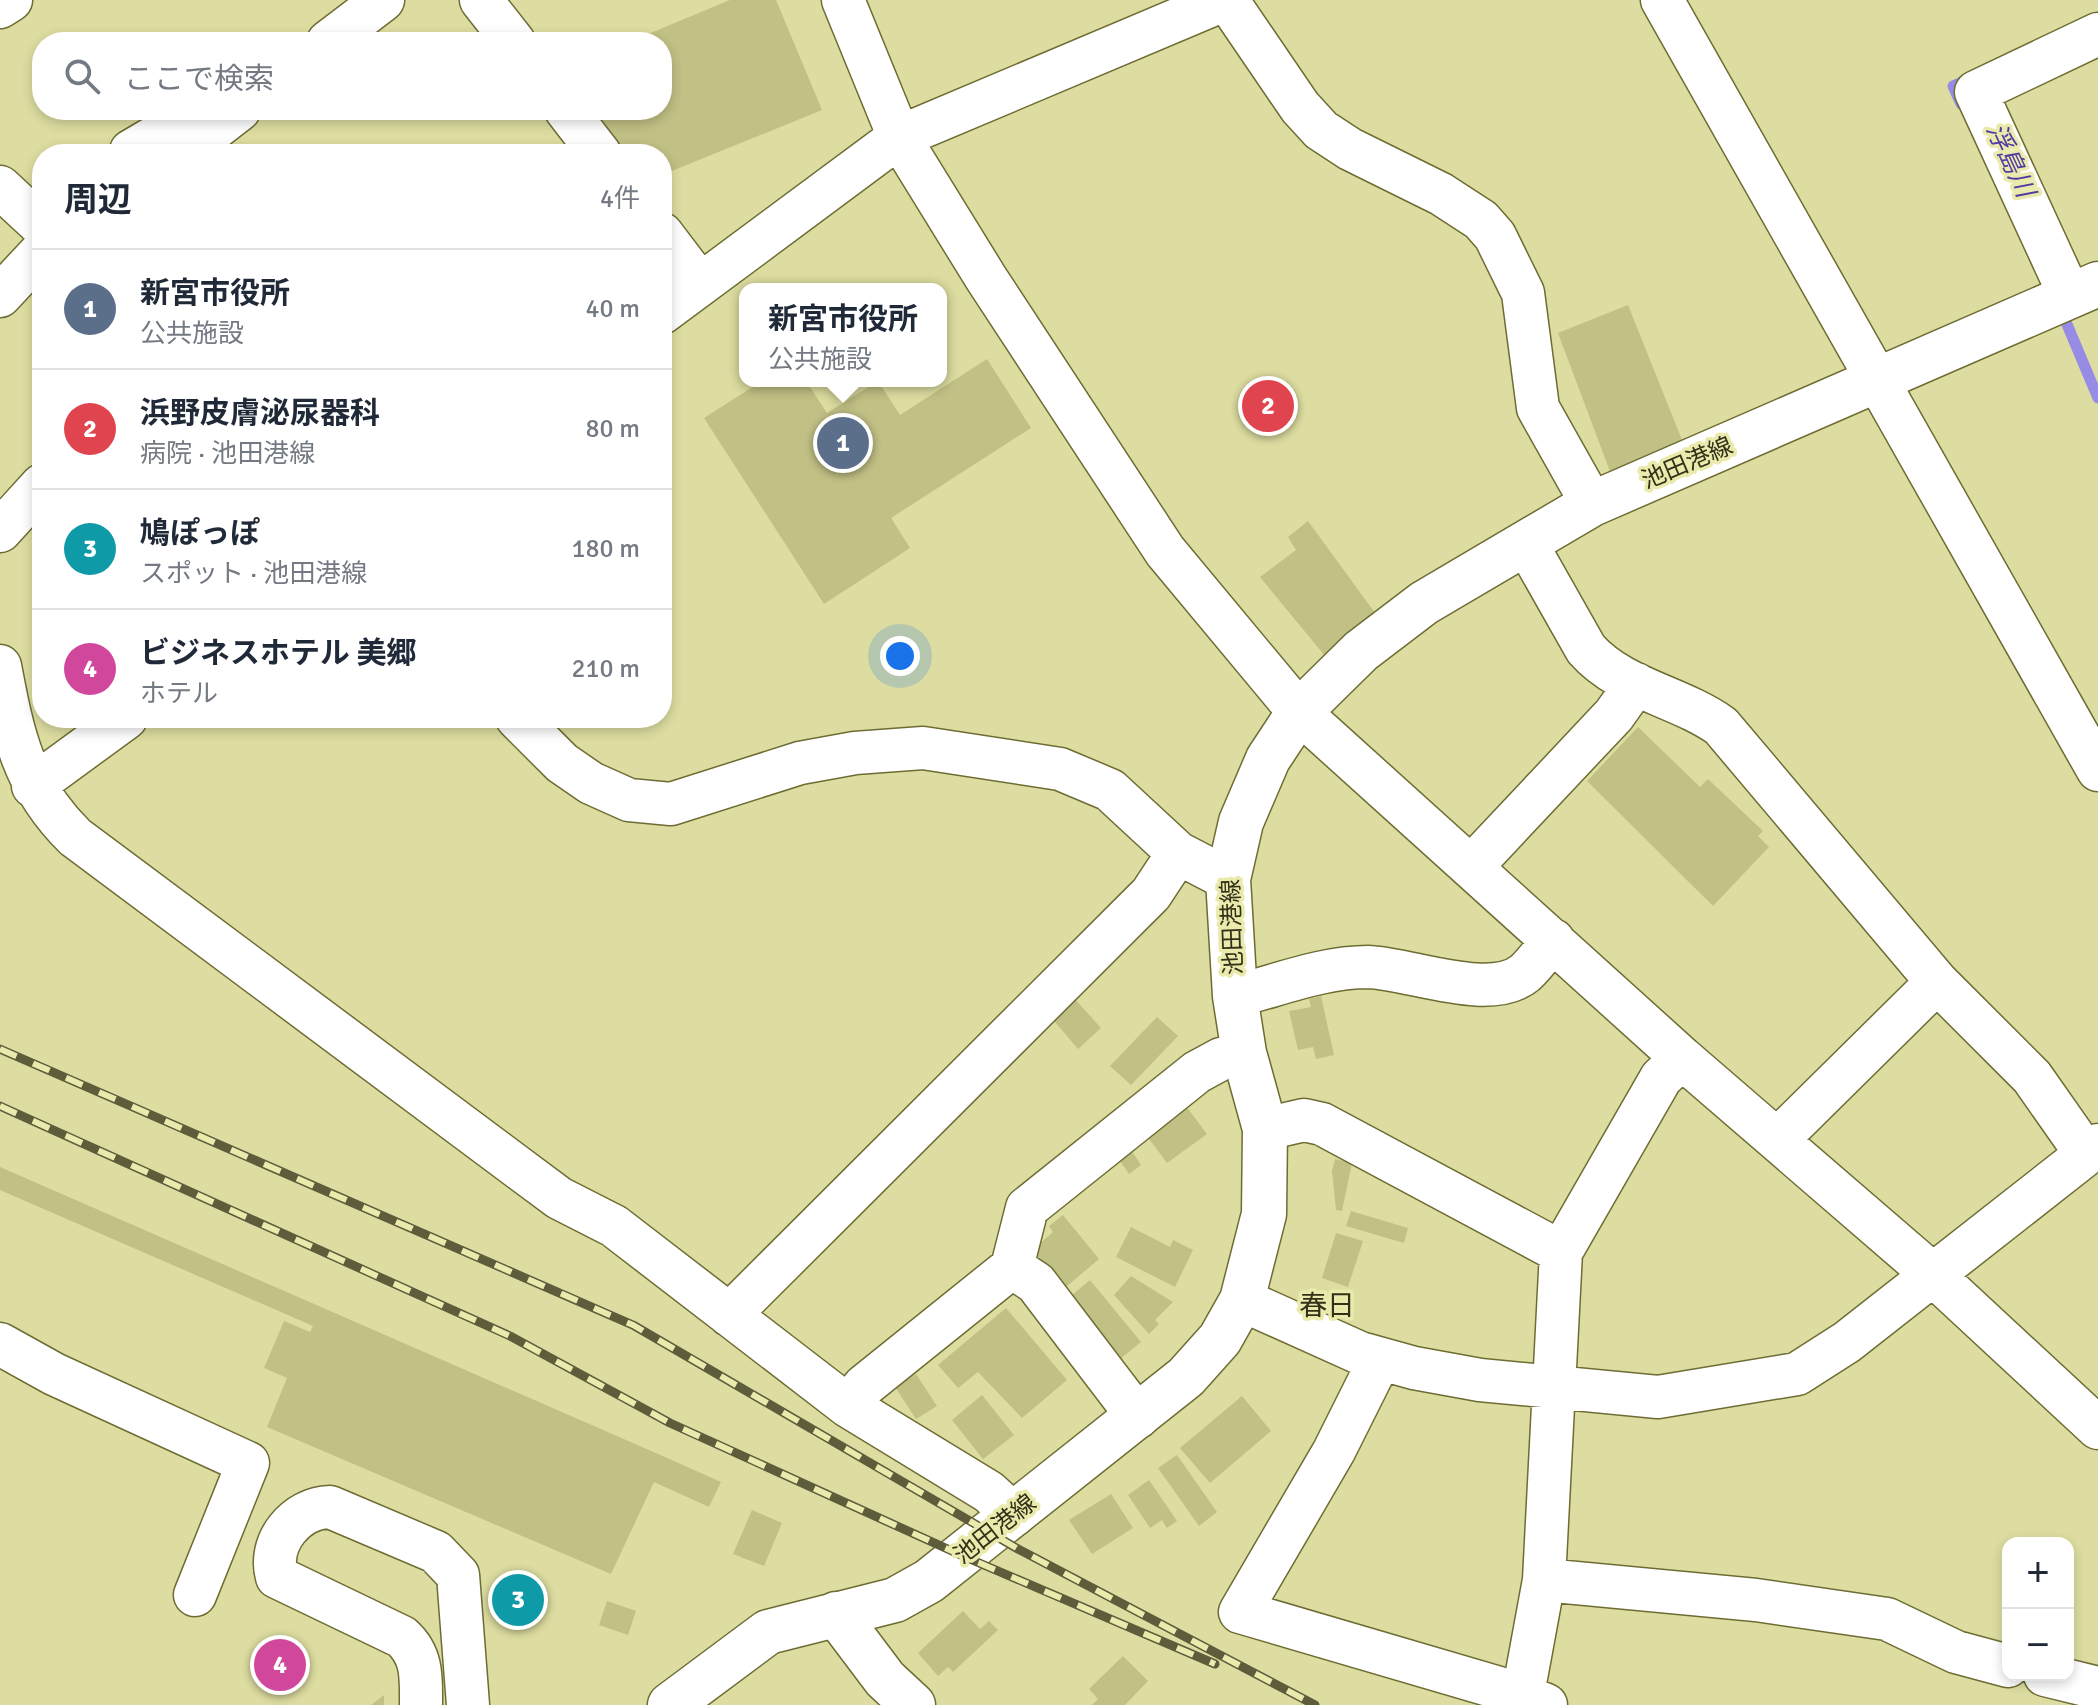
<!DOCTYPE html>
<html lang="ja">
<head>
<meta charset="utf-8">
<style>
  :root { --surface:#fff; --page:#f2f2f3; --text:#1f2937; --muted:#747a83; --line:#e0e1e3; --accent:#b45309 }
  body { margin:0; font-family:Signika,"Noto Sans JP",sans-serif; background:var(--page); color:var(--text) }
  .controls { position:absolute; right:24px; bottom:24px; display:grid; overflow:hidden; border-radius:16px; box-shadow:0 4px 12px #0003 }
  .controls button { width:72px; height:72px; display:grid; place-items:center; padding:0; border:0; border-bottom:2px solid var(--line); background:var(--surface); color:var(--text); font:40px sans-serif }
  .you { position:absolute; left:900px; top:656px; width:28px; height:28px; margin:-20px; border:6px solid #fff; border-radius:50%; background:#1a73e8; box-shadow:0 0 0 12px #1a73e833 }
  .badge { display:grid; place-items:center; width:52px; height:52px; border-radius:50%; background:var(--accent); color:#fff; font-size:26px; font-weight:700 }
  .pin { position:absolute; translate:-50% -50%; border:4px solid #fff; box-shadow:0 2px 8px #0006 }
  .popup { position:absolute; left:739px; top:283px; width:208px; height:104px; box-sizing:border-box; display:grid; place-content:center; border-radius:16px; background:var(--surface); filter:drop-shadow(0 2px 6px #0005); font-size:26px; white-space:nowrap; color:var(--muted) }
  .popup b { font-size:30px; color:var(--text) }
  .popup::after { content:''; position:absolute; left:50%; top:100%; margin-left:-16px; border:16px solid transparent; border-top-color:var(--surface) }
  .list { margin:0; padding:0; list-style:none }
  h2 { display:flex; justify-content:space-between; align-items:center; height:104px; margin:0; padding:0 32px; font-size:34px }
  h2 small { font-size:26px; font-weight:400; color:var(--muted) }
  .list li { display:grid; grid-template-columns:52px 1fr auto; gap:24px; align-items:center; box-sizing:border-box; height:120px; padding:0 32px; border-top:2px solid var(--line) }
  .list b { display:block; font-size:30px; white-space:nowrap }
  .list p { margin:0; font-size:26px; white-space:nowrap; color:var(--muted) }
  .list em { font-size:26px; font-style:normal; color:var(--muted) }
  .icon { flex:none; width:44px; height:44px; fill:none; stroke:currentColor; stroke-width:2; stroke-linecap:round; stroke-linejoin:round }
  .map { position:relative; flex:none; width:2098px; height:1705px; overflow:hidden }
  .search { position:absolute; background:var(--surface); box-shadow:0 4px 12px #0003; left:32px; top:32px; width:640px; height:88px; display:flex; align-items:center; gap:20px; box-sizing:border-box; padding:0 28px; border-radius:32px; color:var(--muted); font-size:30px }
  .panel { position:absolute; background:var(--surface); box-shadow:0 4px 12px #0003; left:32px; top:144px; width:640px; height:584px; border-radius:32px }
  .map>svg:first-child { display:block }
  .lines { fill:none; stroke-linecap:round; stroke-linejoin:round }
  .stream { stroke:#968ce5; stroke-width:11 }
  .building { fill:#c1c085 }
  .minor-casing { stroke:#6e6c33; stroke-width:45 }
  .major-casing { stroke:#6e6c33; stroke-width:47 }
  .minor { stroke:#fff; stroke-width:42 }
  .major { stroke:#fff; stroke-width:44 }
  .rail-casing { stroke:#5d5c3b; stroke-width:9 }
  .rail { stroke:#ebeaad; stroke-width:6; stroke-dasharray:18; stroke-linecap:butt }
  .tree { fill:#88744e }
  .labels { text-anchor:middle; stroke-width:7; stroke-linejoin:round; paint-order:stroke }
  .street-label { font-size:24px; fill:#313018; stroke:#ebeaad }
  .water-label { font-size:26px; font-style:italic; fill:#513ca3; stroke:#ebeaad }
  .quarter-label { font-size:28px; fill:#313018; stroke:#ebeaad }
</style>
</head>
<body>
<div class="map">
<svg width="2098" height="1705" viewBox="0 0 2098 1705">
  <rect width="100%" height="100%" fill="#dddda1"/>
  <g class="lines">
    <path class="stream" d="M1961,104L1953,86L1971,78
      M2061,310L2098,398"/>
  </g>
  <path class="building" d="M730,0H776L822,110L662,175V154H619L607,138L596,110H662V42H629Z
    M1628,305L1682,440L1611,474L1558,333Z
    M987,359L1031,428L891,518L910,548L824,604L704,418L762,381H806L827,413L878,381L900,415Z
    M1308,521L1378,617L1325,656L1260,577L1296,550L1288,537Z
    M1638,727L1700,787L1708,779L1763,831L1758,836L1769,847L1713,906L1587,781Z
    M1066,989L1101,1028L1078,1049L1044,1009Z
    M1321,996L1334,1055L1316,1059L1313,1047L1298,1050L1289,1011L1311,1007L1309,999Z
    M1157,1017L1178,1036L1131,1085L1110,1066Z
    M1186,1106L1207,1134L1167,1163L1146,1135Z
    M1132,1151L1141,1165L1129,1174L1120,1161Z
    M1335,1159L1352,1163L1342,1211L1336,1210L1332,1171Z
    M0,1167L665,1457L721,1482L709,1507L654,1482L611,1574L267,1427L287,1378L264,1368L284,1321L310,1332L313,1326L0,1190Z
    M1351,1211L1408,1228L1404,1243L1346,1226Z
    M1063,1215L1099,1259L1066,1287L1053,1271L1034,1258L1035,1248L1053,1232L1049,1226Z
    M1131,1227L1170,1247L1173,1240L1193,1250L1175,1287L1116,1257Z
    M1336,1233L1363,1241L1348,1287L1322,1278Z
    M1131,1276L1173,1302L1155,1320L1159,1324L1149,1334L1114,1295Z
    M1090,1280L1141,1342L1119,1360L1083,1316L1086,1313L1072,1295Z
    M1006,1308L1067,1380L1022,1418L978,1372L958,1388L938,1365Z
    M916,1374L937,1406L916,1419L895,1387Z
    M982,1395L1014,1435L983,1459L952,1420Z
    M1242,1396L1271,1431L1210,1483L1180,1448Z
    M1177,1455L1217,1512L1199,1526L1158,1468Z
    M1149,1480L1177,1521L1167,1528L1162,1520L1150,1528L1128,1495Z
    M1111,1494L1133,1528L1092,1554L1069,1520Z
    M752,1510L782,1523L764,1566L733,1554Z
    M607,1601L636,1611L628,1635L599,1625Z
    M963,1611L980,1629L989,1621L998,1630L953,1672L948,1667L938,1676L918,1653Z
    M1123,1656L1148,1681L1125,1705H1092L1098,1699L1089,1689Z
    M384,1695V1705H371Z"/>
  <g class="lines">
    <g class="minor-casing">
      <path id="minor" d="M481,0L514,42
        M843,0L899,137L986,278L1165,551L1299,712L1682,1058L1931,1273L2098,1428
        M1227,0L1300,107L1321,130L1350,149L1441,194L1481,220L1495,236L1523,293L1538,408L1592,504
        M1662,0L2098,770
        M0,7L11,0
        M328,42L383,0
        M566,110L600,154
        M131,151L182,121L208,134L239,110
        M0,187L42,226
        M662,234L700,284
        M0,296L42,251
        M2070,296L1976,92L2098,34
        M662,313L899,137L1224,0
        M0,531L42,485
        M1526,543L1586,649C1621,689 1679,696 1721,726L1937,982L2032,1077L2086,1154
        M0,666C13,735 23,786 75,837L559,1198L614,1226L848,1406L989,1492L1014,1515
        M517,718L562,763L591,783L629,800L671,804L800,763L855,753L923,748L1060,769L1110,790L1178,853L1228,879
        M33,786L126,718
        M1472,866L1614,715L1636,684
        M1235,996C1279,985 1323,967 1368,967C1409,968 1490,1002 1525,973C1535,964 1544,951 1553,940
        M1265,1129L1304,1120L1322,1124L1561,1252
        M1777,1140L1937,982
        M1242,1300L1360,1353L1414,1368L1480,1380L1658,1397L1797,1374L1847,1342L2098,1145
        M729,1315L1151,894L1178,853
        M0,1344L54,1374L248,1463L195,1595
        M1380,1359L1334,1451L1240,1612L1523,1695L1546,1705
        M848,1406L864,1386L1012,1267
        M1138,1417L1036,1283L1012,1267L1027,1208L1197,1072L1221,1059L1244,1053
        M1544,1580L1756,1600L1887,1619L1956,1652L2008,1666
        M2045,1675L2098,1688
        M421,1705C421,1678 423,1656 402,1637L277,1577C267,1543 295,1508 330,1507L436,1552L458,1575L468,1705
        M1521,1705L1544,1580L1561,1252L1661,1078L1682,1058"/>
    </g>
    <g class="major-casing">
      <path id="major" d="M836,1614L885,1679L913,1705
        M670,1705L768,1632L895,1600L929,1581L1186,1377L1220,1339L1242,1300L1264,1214L1265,1129L1244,1053L1235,996L1228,879L1241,822L1268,759L1299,712L1361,651L1424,603L1592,504L2098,284"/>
    </g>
    <use href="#minor" class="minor"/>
    <use href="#major" class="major"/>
    <g class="rail-casing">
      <path id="rail" d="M0,1049L633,1325L1018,1549L1315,1705
        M0,1106L510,1336L670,1423L963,1556L1215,1664"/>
    </g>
    <use href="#rail" class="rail"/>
  </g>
  <circle class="tree" cx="528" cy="1587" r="12"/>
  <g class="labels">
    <g class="street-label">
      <text transform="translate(1687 463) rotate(-23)" y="8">池田港線</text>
      <text transform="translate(1232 927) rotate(-92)" y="8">池田港線</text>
      <text transform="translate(995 1529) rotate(-38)" y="8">池田港線</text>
    </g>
    <g class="water-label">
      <text transform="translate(2011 160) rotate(65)" y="9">浮島川</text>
    </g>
    <g class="quarter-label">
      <text x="1327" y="1315">春日</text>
    </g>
  </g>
</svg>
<div class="controls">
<button>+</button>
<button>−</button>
</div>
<div class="you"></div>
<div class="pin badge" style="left:843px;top:443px;background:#5c6f8a">1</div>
<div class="popup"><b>新宮市役所</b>公共施設</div>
<div class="pin badge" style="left:1268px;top:406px;background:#e0444e">2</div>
<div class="pin badge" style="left:518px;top:1600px;background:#0f9aa8">3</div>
<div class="pin badge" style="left:280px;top:1665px;background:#d1479c">4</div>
<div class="search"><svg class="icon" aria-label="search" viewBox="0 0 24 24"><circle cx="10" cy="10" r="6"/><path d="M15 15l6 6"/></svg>ここで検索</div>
<section class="panel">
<h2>周辺<small>4件</small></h2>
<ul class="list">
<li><span class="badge" style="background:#5c6f8a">1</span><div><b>新宮市役所</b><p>公共施設</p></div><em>40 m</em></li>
<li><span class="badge" style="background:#e0444e">2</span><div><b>浜野皮膚泌尿器科</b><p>病院 · 池田港線</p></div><em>80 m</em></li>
<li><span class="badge" style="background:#0f9aa8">3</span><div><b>鳩ぽっぽ</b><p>スポット · 池田港線</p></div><em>180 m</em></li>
<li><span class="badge" style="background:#d1479c">4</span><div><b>ビジネスホテル 美郷</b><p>ホテル</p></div><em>210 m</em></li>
</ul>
</section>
</div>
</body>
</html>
